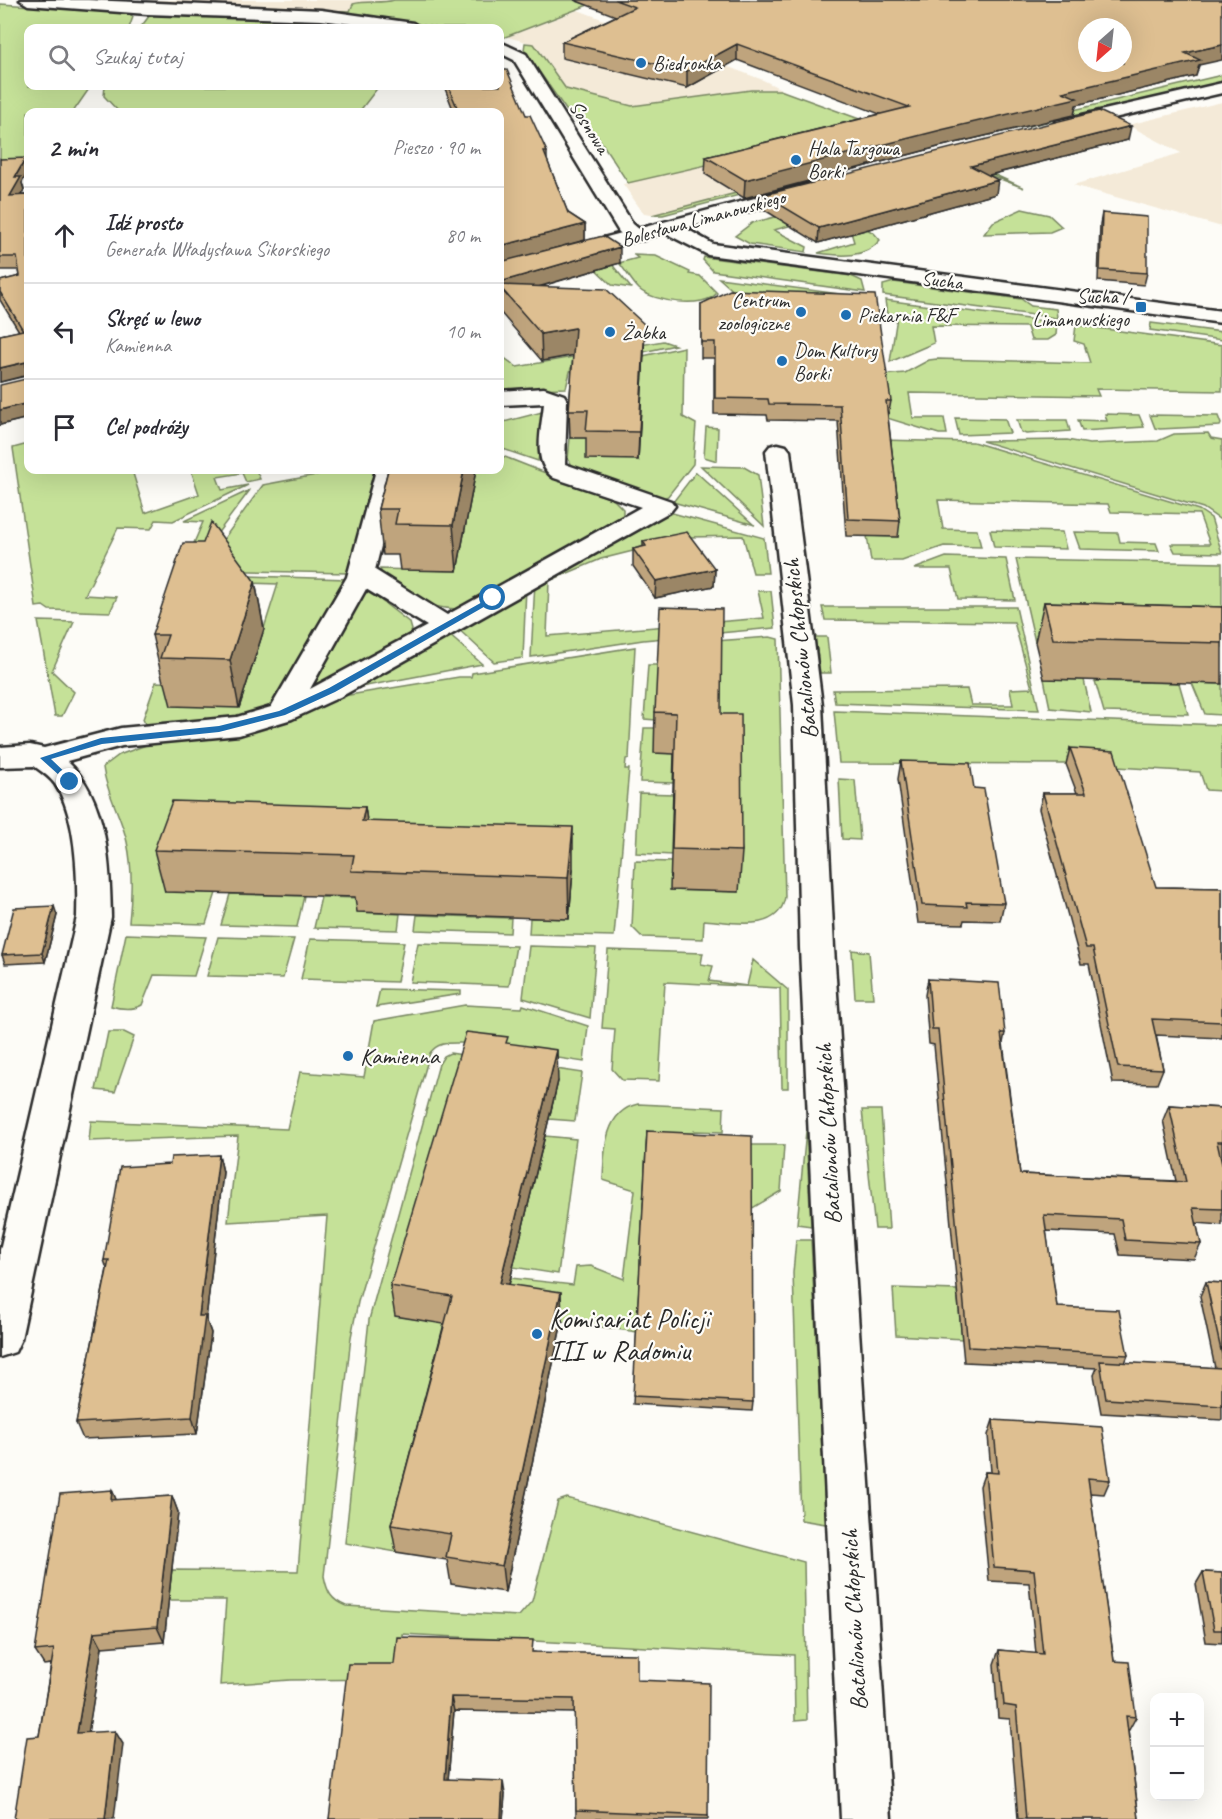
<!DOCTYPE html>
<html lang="pl">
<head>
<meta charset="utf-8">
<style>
  :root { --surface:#fff; --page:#f7f7f7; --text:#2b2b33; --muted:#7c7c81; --line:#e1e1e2 }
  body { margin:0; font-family:Caveat,sans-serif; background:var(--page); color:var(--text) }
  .controls { position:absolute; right:18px; bottom:18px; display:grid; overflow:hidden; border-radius:12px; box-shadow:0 6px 24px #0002 }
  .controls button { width:54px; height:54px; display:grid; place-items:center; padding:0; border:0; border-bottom:2px solid var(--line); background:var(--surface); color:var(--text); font:30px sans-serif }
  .compass { position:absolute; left:1078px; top:18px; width:54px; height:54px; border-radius:50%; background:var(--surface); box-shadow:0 6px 24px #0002; rotate:207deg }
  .stop { position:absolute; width:18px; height:18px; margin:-14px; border:4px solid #1f6fb2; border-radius:50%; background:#fff }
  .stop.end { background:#1f6fb2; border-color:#fff; box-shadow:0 2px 6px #0008 }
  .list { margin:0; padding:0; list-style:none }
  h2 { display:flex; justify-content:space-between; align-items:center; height:78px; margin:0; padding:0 24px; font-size:26px }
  h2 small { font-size:20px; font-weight:400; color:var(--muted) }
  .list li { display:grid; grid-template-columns:39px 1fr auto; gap:18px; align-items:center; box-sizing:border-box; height:96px; padding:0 24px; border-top:2px solid var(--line) }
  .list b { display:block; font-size:22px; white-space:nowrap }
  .list p { margin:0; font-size:20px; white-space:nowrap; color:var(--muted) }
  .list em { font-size:20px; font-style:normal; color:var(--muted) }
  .icon { flex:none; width:33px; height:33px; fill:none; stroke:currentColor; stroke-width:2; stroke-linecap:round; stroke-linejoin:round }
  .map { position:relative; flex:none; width:1222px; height:1819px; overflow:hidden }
  .search { position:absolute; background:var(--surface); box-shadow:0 6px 24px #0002; left:24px; top:24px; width:480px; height:66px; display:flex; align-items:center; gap:15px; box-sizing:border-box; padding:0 21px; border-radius:12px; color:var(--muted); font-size:22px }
  .panel { position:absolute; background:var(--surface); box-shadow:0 6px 24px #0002; left:24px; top:108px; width:480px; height:366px; border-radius:12px }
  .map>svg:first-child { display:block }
  .built { fill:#f4ead8 }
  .green { fill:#c5e198; stroke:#788662; stroke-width:1.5 }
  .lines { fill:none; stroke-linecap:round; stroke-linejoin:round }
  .minor-casing { stroke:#2b2b2b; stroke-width:5 }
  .tertiary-casing { stroke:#2b2b2b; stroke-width:5 }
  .minor { fill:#fdfcf7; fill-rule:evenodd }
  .tertiary { fill:#fdfcf7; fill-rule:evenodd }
  .wall { fill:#bfa47d; stroke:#2b2b2b; stroke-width:1.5 }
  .shaded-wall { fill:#9b8666; stroke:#2b2b2b; stroke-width:1.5 }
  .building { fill:#debf91; stroke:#2b2b2b; stroke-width:1.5; fill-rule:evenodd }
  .route { fill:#1f6fb2 }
  .poi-dot { fill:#1f6fb2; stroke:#fdfcf7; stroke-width:2 }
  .labels { text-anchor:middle; stroke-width:4.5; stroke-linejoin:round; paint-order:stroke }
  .far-poi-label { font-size:20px; fill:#2b2b2b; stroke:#fdfcf7; text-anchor:start }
  .far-street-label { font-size:20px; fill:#2b2b2b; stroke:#fdfcf7 }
  .street-label { font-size:24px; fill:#2b2b2b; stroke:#fdfcf7 }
  .poi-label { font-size:24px; fill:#2b2b2b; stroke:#fdfcf7; text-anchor:start }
  .near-poi-label { font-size:28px; fill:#2b2b2b; stroke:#fdfcf7; text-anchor:start }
</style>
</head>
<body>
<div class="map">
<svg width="1222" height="1819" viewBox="0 0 1222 1819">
  <rect width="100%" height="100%" fill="#fdfcf7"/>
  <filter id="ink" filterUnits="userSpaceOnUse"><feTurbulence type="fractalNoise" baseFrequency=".0167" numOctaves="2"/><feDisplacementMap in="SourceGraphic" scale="12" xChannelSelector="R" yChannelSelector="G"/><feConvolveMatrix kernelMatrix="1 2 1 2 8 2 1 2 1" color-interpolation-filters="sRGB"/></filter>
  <g filter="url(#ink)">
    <path class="built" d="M100,0H430L350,11L193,6Z
      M578,10L763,80L785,91L751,90L632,106L566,89L534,44L507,37Z
      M1222,102V227L1073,185L1181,153L1128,125Z
      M913,147L652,215L644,214L623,184L741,157Z"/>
    <path class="green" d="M394,0H574L588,5L500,39V28H438L373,16L310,10L350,11L353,4C366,0 381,4 394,0Z
      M0,4L128,12L133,17L129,28H28V86H91L73,112H28V164H0Z
      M164,13L327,20L391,28H140L150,15Z
      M525,43L534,44L566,89L632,106L751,90H780L873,124L919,148L663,215H652L912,147L869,125L745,159L741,157L628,183L598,137L571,117L524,50Z
      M1222,75V82L958,142L947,140Z
      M105,86H379L359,112H119L104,96Z
      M971,164L1024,188L982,172L861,226L874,233L880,240C865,259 839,256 818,253L854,242L850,229L815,219L774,230L807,247L806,252L750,244L735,236L752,223Z
      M1022,209L1049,215L1062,227L1050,232L984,234L993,222Z
      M634,255L656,256L690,272L689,274L700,276L717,293C705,309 653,302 639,289C632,282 626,271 619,263L638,258Z
      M704,257L851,276L862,281L865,292L713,271L703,260Z
      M610,262L631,288L612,285L592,266Z
      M719,278L870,298L737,294Z
      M894,282L1021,299L1031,306L1056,309L1057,318L883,295V285Z
      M885,300L1057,323L1056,335L1048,340H1031L1027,327L931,326L934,343L890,362L897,317L887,314Z
      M1151,323L1222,332V340L1150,330Z
      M1076,325L1222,345V391L1096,389L1099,396L909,393L913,418H944L947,434H939L887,418L883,375L905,373L929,360L937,359L1090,363L1084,344L1074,341Z
      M663,341L675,345L571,368L566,388L500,390V355L517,367Z
      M684,347L683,417L696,424L693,464L668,496L662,499L575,470L568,459L570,438H588L638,460L579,370Z
      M542,412L546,414L538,461L500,448V423Z
      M1105,414L1139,415L1144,427L1082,431L1078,420L1107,421Z
      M1150,415L1218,416L1221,424L1220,426L1160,429L1155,428Z
      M955,418L1005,419L1010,433L959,435Z
      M1017,420H1067L1070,431L1026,434L1021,432Z
      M706,427L718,428L717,461L704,457Z
      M1208,433L1211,438L1222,440V521L1203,508L982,441L1067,440L1089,444L1158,441L1174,434Z
      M879,440L973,442L1199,510L1211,518L1222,553L1175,552L1171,544H1210L1199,514L1111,512L1108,504L938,500L943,529L977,530L981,547L944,546L902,561H871L867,536L898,537Z
      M28,444V470H132L145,513L199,494L191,470H256L260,479L246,482L242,473L217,477L222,490L248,485L173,521L156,520L151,529L118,528L85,595L117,597L110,612L49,610L43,606L36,607L13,448Z
      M500,455L614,500L623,509V518L456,609C431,608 389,595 380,569L457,571L459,470H500Z
      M701,466L744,467L758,475L764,526Z
      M342,470H376L348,573L201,570L263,485Z
      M696,472L754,525H755L673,502Z
      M250,490L187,574L181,573L203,522L184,521Z
      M665,511L764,538L768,573H753L743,536L689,537L601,559L549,581L547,636L764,618L758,591H771L775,628L643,640L531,657L535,582Z
      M990,530L1062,532L1066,549L994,547Z
      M1074,532L1118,533L1120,542L1156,543L1159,551L1080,549Z
      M946,557L1006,559L1015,600L958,599L951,569H914Z
      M1016,559L1222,563V647L1035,642Z
      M218,575L348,579L272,709C236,721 182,728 145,724L143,719L156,682L179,683L239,707L278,584L215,582Z
      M526,587L523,658L494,662L456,627Z
      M370,592L410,623L412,630L409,637L308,694L365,593Z
      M822,607H1016L1039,710L835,703L833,690L967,689L971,705H1013L1010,689L1032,688L1014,622L825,620Z
      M38,621L74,622L52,671L74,692L62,716H55Z
      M447,633L482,664L345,690Z
      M770,637L778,639L785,897C779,934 731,922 704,920L703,939L642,937L632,927L635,861L672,862L671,890L739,892L660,645Z
      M815,637H827L831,673H820Z
      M635,647L629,758L626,759L625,769H629L614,936L529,934L530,918L569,919L573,869L166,892L216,893L206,924L129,922C132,895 133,869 127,842C122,817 106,793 103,767L119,755L146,745L221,736L331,698L459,677H471L472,673Z
      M648,665H658L656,720L644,719Z
      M1044,679L1084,680L1091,712L1050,708Z
      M1095,681L1179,683L1188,714L1104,712Z
      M1192,683L1222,684V715L1205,714Z
      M834,711L1222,725V791L1206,790L1200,772L1066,764L839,763Z
      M644,728H655L675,754L674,783L640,782Z
      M839,779L855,780L860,840L842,839Z
      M639,793L674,794L672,855L636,853Z
      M230,894L304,896L297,927L221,925Z
      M321,897L360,898L358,912L400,914L398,930L314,928Z
      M417,915L511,918L510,933L415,930Z
      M126,934L206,937L194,976L154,975L142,1005C134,1010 120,1009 111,1006Z
      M218,937L294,939L283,978L207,976Z
      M310,939L404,942L397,982L301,979Z
      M418,943L516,946L509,986L410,982Z
      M529,946L596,948L590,1018L523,998Z
      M608,950L703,953L701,964L713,966L709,981L747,986L753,960L788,990V1088H782L780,988L665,982L659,1081L622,1080L612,1069L615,1029L602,1028Z
      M852,950L869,952L873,998H855Z
      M380,989L461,991V994L376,1007Z
      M465,1005L522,1008L523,1005L588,1026L584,1062L461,1043C448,1043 438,1042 430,1053L358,1302L351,1337L324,1576C327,1592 331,1600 346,1606L519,1616L532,1601L558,1501L567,1498L804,1562L807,1720L795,1721L794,1655L402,1634L398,1679L290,1680L220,1685L226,1600H168L172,1570L298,1571L327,1216L228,1222L238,1136L89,1141L91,1121L287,1129L300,1072L364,1077L374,1021Z
      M108,1032H124L134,1037L115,1092L96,1090Z
      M450,1053L582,1073L575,1121L549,1119L558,1081L396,1316L456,1325L396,1552L345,1543L369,1320L439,1064L444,1056Z
      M638,1104L724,1108L723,1132L694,1131L637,1332L502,1313L511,1278L573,1285L576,1267L591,1266L624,1279L635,1190L603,1180C604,1152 604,1111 638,1104Z
      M862,1110H881L889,1229H875Z
      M806,1131L811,1226L797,1224Z
      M545,1136L576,1139L558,1274L513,1267Z
      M751,1145H784L781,1191L751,1209Z
      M796,1240H811L826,1524L801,1520L793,1273Z
      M893,1288L957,1290L962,1339L896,1335Z"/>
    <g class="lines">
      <g class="minor-casing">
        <path id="minor" d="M20,0H88L321,10L413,23L421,28H384L321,20L147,14L28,5Z
          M500,42L526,54L633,224L647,236L644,240H630L619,232L514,60L500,53Z
          M544,388L564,395L567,400L565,464L671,501L675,506L671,511L342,696L292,719L239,735L122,746L67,761C108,798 110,866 111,917L21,1339L15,1352L0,1357V1250L77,917C78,880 77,816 55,784C50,777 41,771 34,766L0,767V747L30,745L44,748L121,728L237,717L271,707L347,577L376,470H400L375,570L447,615L641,507L554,478C531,463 542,428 544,403L500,405V391ZM366,589L427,626L310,689Z
          M778,444L786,446L790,451L822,705L834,948L891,1819H841L800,948L794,705L766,451L770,446Z"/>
      </g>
      <g class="tertiary-casing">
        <path id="tertiary" d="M1222,83V93L1062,130L1053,125L1056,121Z
          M808,184L817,190L815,194L685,228L713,244L1222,311V323L708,255L665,233L500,277V265Z"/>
      </g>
      <use href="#minor" class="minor"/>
      <use href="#tertiary" class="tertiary"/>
    </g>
    <path class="wall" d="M574,0H1222L1199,65L1196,76L1076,105L1074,115L938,147L744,198L705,174L706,157L880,114L737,60L687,88L562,58V42L616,16Z
      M444,86H500L526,115L547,152V160L568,213L585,224V240L620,263L539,287L645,325L644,352L638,460L586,459V438H570L569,410L573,355L542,361L500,312V112H454Z
      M1128,140L990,175L996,194L818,243L763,209L764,195Z
      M0,159L22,183L24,190L20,195H28V418L0,425L26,379V376L0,382V335L19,331L0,300V281L20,276L19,270H0Z
      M1102,213L1147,273L1144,285L1098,281L1100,224Z
      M701,304L891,401L888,417L900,521L898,537L846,536L838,421L768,420L767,415L714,414V358H701Z
      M388,470H476L457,571L400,570L398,555H383L378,509Z
      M643,541L715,569L714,586L655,598L633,566V549L643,547Z
      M255,582L264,629L239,708L171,706L165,683L163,682L152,635Z
      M1044,602L1222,607V684L1044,679L1035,642Z
      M655,712L721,714L742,851L739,892L670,890L674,754L654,753Z
      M1070,748L1156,887L1222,888V1038L1156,1035L1163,1069L1157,1084L1113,1083L1089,964H1081L1039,809L1043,793H1077L1066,764Z
      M901,761L974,788L1004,903L1000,921L964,920L963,924L918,923L898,779Z
      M365,807L367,821L573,869L569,919L357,912L355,897L165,892L154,850Z
      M57,915L45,962L5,964L2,955Z
      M928,979L1005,1033L1003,1043L1020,1174L1176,1181L1163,1120L1169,1105L1222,1108V1158H1221L1222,1164V1225L1196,1223L1201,1244L1194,1259L1120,1255L1115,1234L1046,1231L1057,1307L1128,1355L1125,1363L1215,1368L1200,1296L1206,1282L1222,1283V1420L1101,1413L1094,1375L1097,1368L964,1362L934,1045L929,1044L925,995Z
      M509,1044L558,1081L509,1284L562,1321L505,1592L451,1584L447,1560L396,1552L391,1525L444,1324L395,1316L390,1286Z
      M647,1131L753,1402L752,1411L633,1404Z
      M219,1155L223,1172L206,1319L211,1333L197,1434L83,1439L76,1423L107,1269L104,1260L170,1164Z
      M993,1420L1110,1480L1104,1494L1090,1493L1114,1661L1136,1717L1129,1730H1128L1139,1819H1018L1010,1719L998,1718L994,1664L999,1650L1036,1654L1029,1583L989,1581L980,1486L985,1472H991L988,1435Z
      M112,1490L116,1500L172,1496L178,1512L164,1642L102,1647L88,1732L123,1744L39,1736L51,1664L44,1665L35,1651Z
      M1203,1572L1222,1573V1643L1206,1642L1196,1584Z
      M534,1652L637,1680L708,1816V1819H576L575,1713L454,1711L448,1779L505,1794L503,1819H329L394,1664Z"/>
    <path class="shaded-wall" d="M737,44V60L687,88V71Z
      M1222,45V60L1199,65L1196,76L1076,105L1074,115L938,147L744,198L745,180L1063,92L1185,53Z
      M1131,126L1128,140L969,180L971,166Z
      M26,158L28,171L22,183L24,190L13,208L10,196L15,177Z
      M998,180L996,194L818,243L819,228Z
      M585,224V240L500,263V246Z
      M620,247V263L507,296L500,287V282Z
      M645,325L644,352L638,460L639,432Z
      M575,328V355L542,361L541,334Z
      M26,362L28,375L0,382V368Z
      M28,403V418L0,425V410Z
      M464,470H476L457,571L453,525Z
      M715,569L714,586L655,598L656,581Z
      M255,582L264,629L239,708L230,660Z
      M365,807L371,849L362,821Z
      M573,827V869L569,919L568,878Z
      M54,906L57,915L45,962L42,953Z
      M557,1050L558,1081L502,1313L500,1283Z
      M219,1155L223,1172L206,1319L211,1333L197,1434L192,1417L199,1316Z
      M561,1292L562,1321L505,1592L502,1566Z
      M112,1490L119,1506L111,1500Z
      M172,1496L178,1512L164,1642L157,1627Z
      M94,1632L102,1647L86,1746L77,1733Z
      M451,1697L454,1711L447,1792L445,1779Z
      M115,1731L123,1744L114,1819H105Z
      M503,1781L505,1794L503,1819H501Z"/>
    <path class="building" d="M615,0H1222V45L1185,53L1200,60L1063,92L1077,98L941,130L745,180L706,157L909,107L737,44L687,71L562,42L635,7ZM1087,27H1123V63H1087Z
      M500,70H507L526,115H530L547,152H544L568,213L585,224L500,246V112H459L448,86H500Z
      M1099,111L1131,126L971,166L998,180L819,228L764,195Z
      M26,158L15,177H21L10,196L28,195V403L0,410V385L26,379V362L0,368V335L23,330L0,292V281L20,276L17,257H0V159Z
      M1102,213L1147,217V273L1100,270Z
      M603,236L620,247L500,282V262Z
      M500,285L606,289L645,325L639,432L586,431L588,410H569L575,328L541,334L500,287Z
      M730,290L875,295L891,401H886L900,521L848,519L840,405L769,404L768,399L715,398V342H701V304Z
      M388,470H464L453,525L395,524L398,509H378Z
      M211,522L255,582L230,660L160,658L168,635H152L183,543H203Z
      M687,532L715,569L656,581L633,549L646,546L643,541Z
      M1044,602L1222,607V643L1053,639Z
      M660,607L722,609L721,714H741L742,851L672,849L676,713L655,712Z
      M1070,748L1114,751L1156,887L1222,888V1022L1152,1019L1163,1069L1118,1067L1093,948H1086L1043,793H1086Z
      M901,761L970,763L974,788L984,789L1004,903L966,902L967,907L922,905Z
      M172,801L365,807L362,821L573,827L568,878L351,871L354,855L154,850Z
      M54,906L42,953L2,955L14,908Z
      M928,979L999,983L1005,1033H1001L1020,1174L1186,1182L1169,1105L1222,1108V1142H1217L1222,1164V1209L1193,1208L1201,1244L1125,1240L1121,1219L1044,1215L1057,1307L1119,1310L1128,1355L968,1347L938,1029H932Z
      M466,1032L508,1037L506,1043L557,1050L500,1283L561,1292L502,1566L446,1557L451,1534L391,1525L452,1296L390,1286Z
      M647,1131L752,1136L753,1402L633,1396Z
      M219,1155L199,1316H205L192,1417L76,1423L109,1260H104L120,1167L170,1164L171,1157Z
      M1206,1282L1222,1283V1355Z
      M1100,1361L1222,1368V1406L1106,1399Z
      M993,1420L1102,1427L1110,1480L1088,1478L1114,1661L1129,1662L1136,1717L1126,1716L1139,1819H1026L1016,1707L1004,1705L999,1650L1043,1654L1034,1570L994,1567L985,1472L998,1473Z
      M112,1490L111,1500L172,1496L157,1627L94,1632L77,1733L115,1731L105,1819H14L27,1737L39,1736L54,1649L35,1651L60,1494Z
      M1203,1572L1222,1573V1630H1214Z
      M397,1637L533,1640L532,1652L637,1654V1680L709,1683L708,1816L576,1810L574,1699L451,1697L445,1779L503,1781L501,1819H329L348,1664H394Z"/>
  </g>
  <path class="route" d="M493,596L496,600L335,692L285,715L219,732L102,744L51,759L73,780V784L70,785L40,758L101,738L219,726L279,711L329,688Z"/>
  <g class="poi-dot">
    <circle cx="641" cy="63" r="6"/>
    <circle cx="796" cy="160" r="6"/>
    <rect x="1135" y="301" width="12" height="12" rx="3"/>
    <circle cx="801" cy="312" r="6"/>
    <circle cx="846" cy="315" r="6"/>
    <circle cx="610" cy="332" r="6"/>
    <circle cx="782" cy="361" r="6"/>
    <circle cx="348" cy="1056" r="6"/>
    <circle cx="537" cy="1334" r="6"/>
  </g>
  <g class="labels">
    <g class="far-poi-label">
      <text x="653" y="70">Biedronka</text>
      <text x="808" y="155">Hala Targowa<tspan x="808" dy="23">Borki</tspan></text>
      <text x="1129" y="303" text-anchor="end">Sucha /<tspan x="1129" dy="23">Limanowskiego</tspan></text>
      <text x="789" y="307" text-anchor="end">Centrum<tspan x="789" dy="23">zoologiczne</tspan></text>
      <text x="858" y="322">Piekarnia F&amp;F</text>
      <text x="622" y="339">Żabka</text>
      <text x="794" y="357">Dom Kultury<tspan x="794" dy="23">Borki</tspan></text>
    </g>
    <g class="far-street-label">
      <text transform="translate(590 127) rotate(58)" y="7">Sosnowa</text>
      <text transform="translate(703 218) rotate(-15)" y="7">Bolesława Limanowskiego</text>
      <text transform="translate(942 280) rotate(7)" y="7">Sucha</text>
    </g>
    <g class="street-label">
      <text transform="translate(800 649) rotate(-96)" y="8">Batalionów Chłopskich</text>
      <text transform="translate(828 1134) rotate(-93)" y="8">Batalionów Chłopskich</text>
      <text transform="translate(854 1620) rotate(-93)" y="8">Batalionów Chłopskich</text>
    </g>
    <g class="poi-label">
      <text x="360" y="1064">Kamienna</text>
    </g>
    <g class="near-poi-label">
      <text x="549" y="1328">Komisariat Policji<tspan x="549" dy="32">III w Radomiu</tspan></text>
    </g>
  </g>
</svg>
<div class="controls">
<button>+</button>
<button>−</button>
</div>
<svg class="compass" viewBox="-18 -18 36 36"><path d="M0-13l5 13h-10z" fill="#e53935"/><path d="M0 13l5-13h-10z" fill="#7c7c81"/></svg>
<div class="stop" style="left:493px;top:598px"></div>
<div class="stop end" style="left:70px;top:782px"></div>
<div class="search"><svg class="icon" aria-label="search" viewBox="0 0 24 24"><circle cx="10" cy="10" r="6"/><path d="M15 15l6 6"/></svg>Szukaj tutaj</div>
<section class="panel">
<h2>2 min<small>Pieszo · 90 m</small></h2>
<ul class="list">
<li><svg class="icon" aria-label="ahead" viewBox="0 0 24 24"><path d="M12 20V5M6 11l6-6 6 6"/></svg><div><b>Idź prosto</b><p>Generała Władysława Sikorskiego</p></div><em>80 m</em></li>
<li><svg class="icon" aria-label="left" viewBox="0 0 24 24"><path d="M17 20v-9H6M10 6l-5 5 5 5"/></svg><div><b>Skręć w lewo</b><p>Kamienna</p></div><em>10 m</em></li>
<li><svg class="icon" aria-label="arrive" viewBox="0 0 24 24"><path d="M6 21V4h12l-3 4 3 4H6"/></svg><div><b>Cel podróży</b></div></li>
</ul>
</section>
</div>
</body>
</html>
